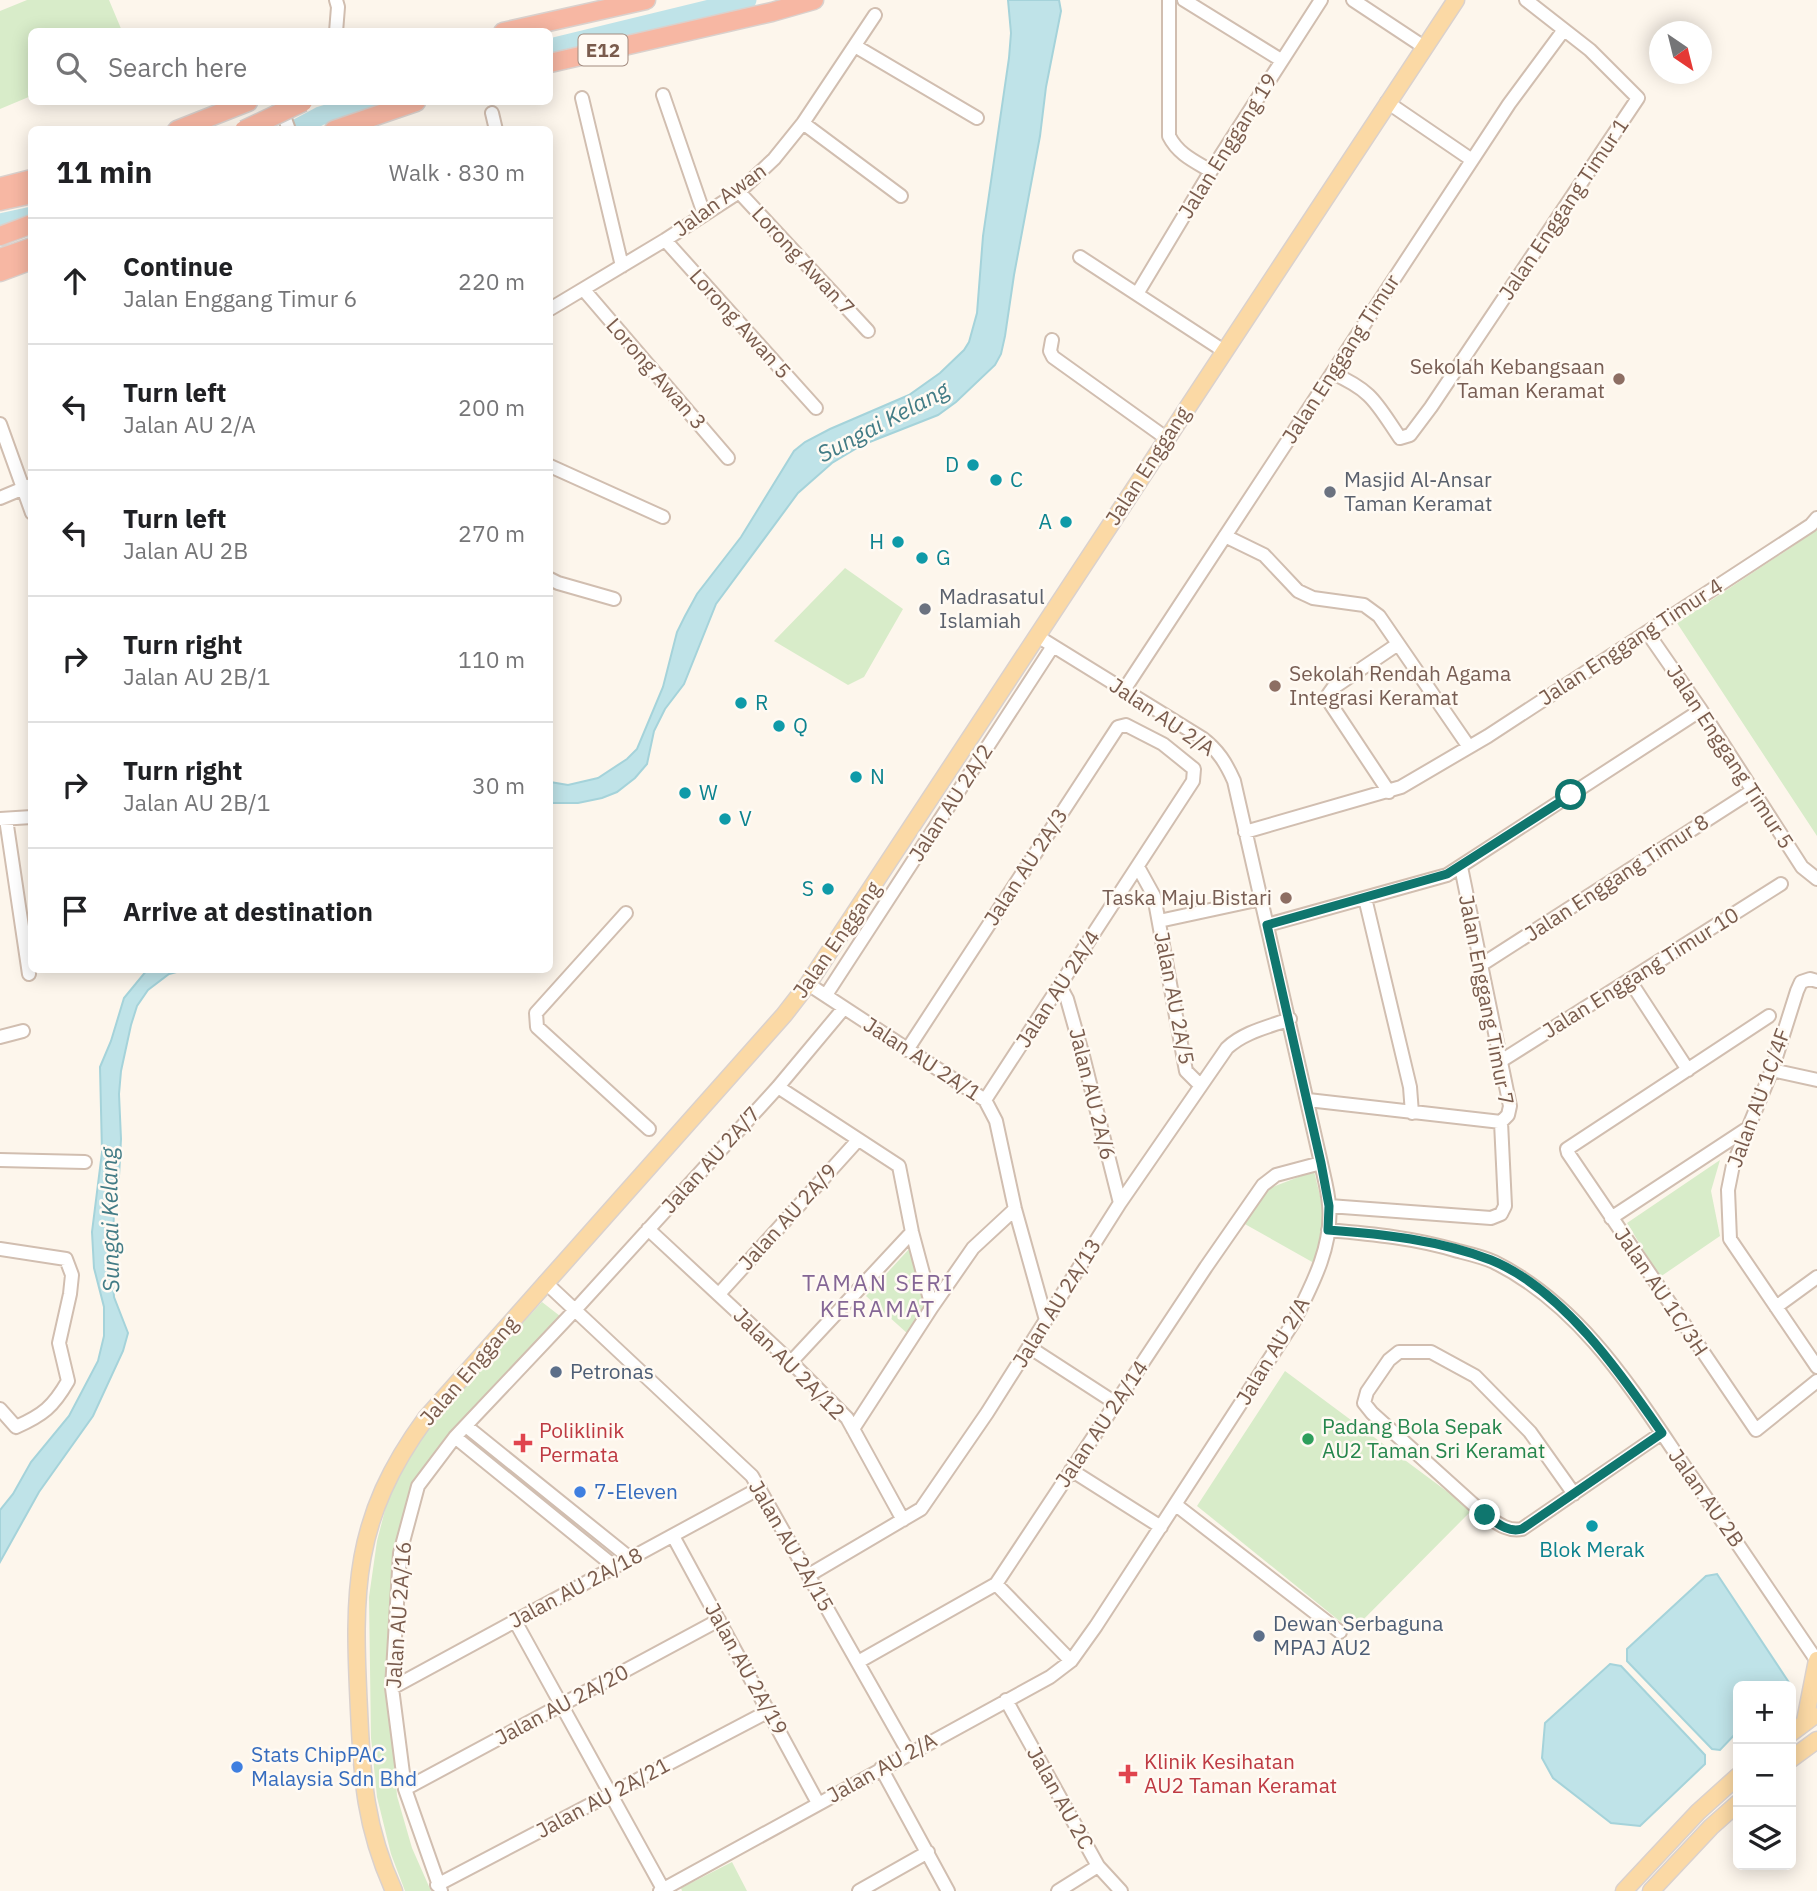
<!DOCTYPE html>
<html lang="en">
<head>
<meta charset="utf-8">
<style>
  :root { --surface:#fff; --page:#f6f6f6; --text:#202124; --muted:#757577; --line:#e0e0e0 }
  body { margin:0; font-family:"IBM Plex Sans",sans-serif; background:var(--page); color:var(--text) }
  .controls { position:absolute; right:21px; bottom:21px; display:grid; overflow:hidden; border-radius:10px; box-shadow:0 4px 18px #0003 }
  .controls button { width:63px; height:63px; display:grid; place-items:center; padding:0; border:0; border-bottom:2px solid var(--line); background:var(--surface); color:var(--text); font:35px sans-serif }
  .compass { position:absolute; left:1649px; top:21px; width:63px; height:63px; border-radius:50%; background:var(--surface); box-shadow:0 4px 18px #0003; rotate:145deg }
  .stop { position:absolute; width:21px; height:21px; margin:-16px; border:5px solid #0f766e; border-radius:50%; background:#fff }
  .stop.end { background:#0f766e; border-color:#fff; box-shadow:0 2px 7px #0008 }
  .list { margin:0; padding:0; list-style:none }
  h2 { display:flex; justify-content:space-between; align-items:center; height:91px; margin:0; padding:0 28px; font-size:30px }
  h2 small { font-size:23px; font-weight:400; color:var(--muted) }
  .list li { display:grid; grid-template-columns:46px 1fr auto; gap:21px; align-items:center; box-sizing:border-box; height:126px; padding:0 28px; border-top:2px solid var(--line) }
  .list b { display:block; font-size:26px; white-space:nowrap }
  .list p { margin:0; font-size:23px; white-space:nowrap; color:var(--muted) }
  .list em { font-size:23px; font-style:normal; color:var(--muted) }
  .icon { flex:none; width:38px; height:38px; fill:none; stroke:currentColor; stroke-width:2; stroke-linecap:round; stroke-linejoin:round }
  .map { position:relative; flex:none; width:1817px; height:1891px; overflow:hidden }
  .search { position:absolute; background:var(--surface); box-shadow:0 4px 18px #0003; left:28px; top:28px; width:525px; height:77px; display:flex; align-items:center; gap:18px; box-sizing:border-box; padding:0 24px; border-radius:10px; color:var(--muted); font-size:26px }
  .panel { position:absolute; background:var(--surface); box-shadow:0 4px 18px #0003; left:28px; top:126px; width:525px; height:847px; border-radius:10px }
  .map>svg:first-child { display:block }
  .green { fill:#d8ecc9 }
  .water { fill:#bfe3e8; stroke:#a5d3da; stroke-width:2 }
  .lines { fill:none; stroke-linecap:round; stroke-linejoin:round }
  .river { stroke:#bfe3e8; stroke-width:19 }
  .minor-casing { stroke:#d1beb0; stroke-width:16 }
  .major-casing { stroke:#dad1cd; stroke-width:19 }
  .highway-casing { stroke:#dad1cd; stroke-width:21 }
  .minor { stroke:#fff; stroke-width:12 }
  .major { stroke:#fbd9a5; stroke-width:16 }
  .highway { stroke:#f7b7a3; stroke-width:18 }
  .highway-bridge-casing { stroke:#dad1cd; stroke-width:21; stroke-linecap:butt }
  .highway-bridge { stroke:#f7b7a3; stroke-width:18 }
  .route { stroke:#0f766e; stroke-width:9 }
  .education-dot { fill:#8d6e63; stroke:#fffaf3; stroke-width:2.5 }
  .culture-dot { fill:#0f9aa8; stroke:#fffaf3; stroke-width:2.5 }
  .worship-dot { fill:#6b7280; stroke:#fffaf3; stroke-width:2.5 }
  .service-dot { fill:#5c6f8a; stroke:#fffaf3; stroke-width:2.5 }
  .leisure-dot { fill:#2e9e5b; stroke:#fffaf3; stroke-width:2.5 }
  .health-dot { fill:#e0444e; stroke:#fffaf3; stroke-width:2.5 }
  .shop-dot { fill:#3f7fe0; stroke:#fffaf3; stroke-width:2.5 }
  .labels { text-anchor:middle; stroke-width:5; stroke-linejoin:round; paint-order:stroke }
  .shield { fill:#fffaf3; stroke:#a28b7f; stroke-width:2 }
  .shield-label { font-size:19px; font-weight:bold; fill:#7a5c4d }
  .street-label { font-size:21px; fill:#7a5c4d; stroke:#fffaf3 }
  .education-label { font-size:21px; fill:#785e54; stroke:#fffaf3; text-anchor:end }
  .culture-label { font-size:21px; fill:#0d838f; stroke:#fffaf3; text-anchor:start }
  .worship-label { font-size:21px; fill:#5b616d; stroke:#fffaf3; text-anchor:start }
  .service-label { font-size:21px; fill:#4e5e75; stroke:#fffaf3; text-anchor:start }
  .leisure-label { font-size:21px; fill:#27864d; stroke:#fffaf3; text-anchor:start }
  .health-label { font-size:21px; fill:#be3a42; stroke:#fffaf3; text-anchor:start }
  .shop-label { font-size:21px; fill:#366cbe; stroke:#fffaf3; text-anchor:start }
  .water-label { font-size:23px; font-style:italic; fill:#437c86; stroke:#fffaf3 }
  .neighbourhood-label { font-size:23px; letter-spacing:2px; fill:#846695; stroke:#fffaf3 }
</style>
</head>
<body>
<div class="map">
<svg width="1817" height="1891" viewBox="0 0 1817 1891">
  <rect width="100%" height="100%" fill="#fdf6ec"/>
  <path class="green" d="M27,0H109L122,31L32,32L31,96L0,109V11Z
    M1817,530V836L1677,623Z
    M845,568L903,609L864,677L848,685L774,641Z
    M1720,1160L1711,1191L1720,1236L1660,1277L1627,1223Z
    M1314,1171L1325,1217L1314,1263L1243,1223L1270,1188Z
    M910,1248L926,1305L908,1334L866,1296Z
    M542,1302L560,1316L444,1439L413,1487L392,1557L389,1687L397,1796L412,1848L431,1891H405L391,1854L377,1797L371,1738L369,1597L377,1541L392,1483L434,1419Z
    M1285,1371L1472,1510L1352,1631L1197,1506Z
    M732,1862L747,1891H682L681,1888Z"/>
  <path class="water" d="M1008,0H1059L1061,11L1046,87L1040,136L1014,275L1005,336L1001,354L995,365L956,402L938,415L862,445L832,463L798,493L716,604L684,684L665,709L654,731L647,764L635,778L617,792L602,798L578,803H550V782L568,785L598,778L627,759L637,749L663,687L677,632L685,616L697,594L741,537L794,451L805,442L830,429L909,395L940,373L964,350L969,342L977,313L983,236L1009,58L1011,33Z
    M147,970H199H184L169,974L148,990L137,1006L131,1025L121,1071L119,1094L121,1139L119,1176L114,1195L113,1284L114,1297L128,1333L123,1351L93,1416L39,1492L0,1562V1510L13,1494L31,1462L69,1416L98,1361L104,1336V1307L94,1268L92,1232L102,1152L100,1067L111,1041L124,998Z
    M1717,1574L1790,1684V1686H1738V1731L1720,1750L1712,1749L1627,1661V1649L1706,1576Z
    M1610,1664L1621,1666L1705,1755V1764L1640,1826L1611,1823L1553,1778L1542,1758L1545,1723Z"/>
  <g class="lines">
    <path class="river" d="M550,48L747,0
      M294,130L320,116L366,102
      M0,223L32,216"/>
    <g class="minor-casing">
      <path id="minor" d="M336,0L338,7L336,32
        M1169,0V136C1178,154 1194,161 1211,171
        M1184,0L1281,60
        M1353,0L1424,47
        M855,46L977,118
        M663,95L704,214
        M582,98L622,266
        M279,102L289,130
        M1387,102L1472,160
        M492,113L496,130
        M803,123L901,196
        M739,192L868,331
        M665,240L816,408
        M1080,257L1224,351
        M584,290L728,458
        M1137,294L1209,174L1321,0
        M550,309L665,240L739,192L774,159L803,123L875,15
        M1052,340L1050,351L1053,357L1166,438
        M1332,373C1373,391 1376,403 1400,438L1410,435L1431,407L1638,98L1590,50L1526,0
        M0,424L32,513
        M550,466L663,517
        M0,498L31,485
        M1225,536L1264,555L1298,591L1313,598L1364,605L1379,616L1469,747
        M550,579L558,583L614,599
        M1647,632L1701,710L1802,867L1817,879
        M1124,690L1509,104L1563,31
        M1389,792L1330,703L1328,695L1333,688L1398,644
        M0,819L32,817
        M6,819L29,974
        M1245,832L1401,787L1488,736L1811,525L1817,518
        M1138,867L1154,896L1186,1071L1200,1085
        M1365,898L1410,1087L1412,1113
        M626,913L536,1013L537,1027L649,1129
        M1159,921L1261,899
        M1267,925L1447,875L1701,710
        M1481,965L1752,791
        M1630,981L1688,1070
        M1817,981L1810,979L1801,982L1797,991L1772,1070L1733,1165L1728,1190L1730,1239L1817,1367
        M808,984L985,1100L996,1121L1015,1209L1046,1320
        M1060,986L1067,999L1083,1056L1120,1203
        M826,995L1053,646
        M1769,1016L1567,1149L1568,1153L1756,1430L1817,1381
        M0,1037L23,1031
        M907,1050L1118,727L1126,725L1163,744L1194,769L1193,781L985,1100
        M1501,1061L1781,884
        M1772,1070L1817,1080
        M778,1087L899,1166L912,1232L932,1307
        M1308,1100L1501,1122
        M0,1160L85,1162
        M1329,1206L1491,1218L1501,1214L1505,1206L1501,1122L1508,1115L1510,1106L1461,867
        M1611,1218L1748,1128
        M648,1229L791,1362L847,1418L903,1520
        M1328,1230C1373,1234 1415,1238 1458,1251C1470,1254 1483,1257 1494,1262C1583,1306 1635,1394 1689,1473C1732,1535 1774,1598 1817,1661
        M0,1249L66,1259L72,1275L70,1294L59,1343L68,1381C53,1407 43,1415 16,1427L0,1409
        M545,1282L752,1476L909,1753
        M719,1294L858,1140
        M1776,1307L1817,1277
        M1029,1347L1117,1404
        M791,1362L912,1232
        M466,1426L631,1559
        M853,1429L932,1307L973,1248L1015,1209
        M455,1437L615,1567
        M1071,1470L1161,1527
        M1574,1494L1530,1432L1475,1376L1431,1352H1399L1389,1360L1367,1392L1364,1403L1372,1413L1485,1515C1497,1523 1508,1532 1522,1529L1662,1433
        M1176,1505L1340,1632
        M673,1536L818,1803
        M809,1575L921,1509L987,1413L1120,1203L1227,1048C1244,1032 1268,1027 1290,1019
        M996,1584L1071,1661
        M515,1621L663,1889
        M858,1662L996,1584L1206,1267L1263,1185L1276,1175L1321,1163
        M392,1688L760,1488
        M1006,1700L1098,1866L1121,1891
        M881,1768L948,1891
        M405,1789L719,1620
        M437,1885L769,1711
        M441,1891L405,1789L392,1688L400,1553L418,1486L455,1437L575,1310L778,1087L844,1008
        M660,1891L1050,1677L1071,1661L1096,1626L1293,1323C1311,1287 1333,1247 1329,1205C1328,1191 1324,1177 1321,1163L1234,781C1226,763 1218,750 1202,738L1037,636
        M859,1891L928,1852
        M1058,1891L1098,1866"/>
    </g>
    <g class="major-casing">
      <path id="major" d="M1805,1721L1817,1660
        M1791,1733L1814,1716
        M1791,1759L1817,1740
        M394,1891C365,1827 362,1779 359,1710C353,1591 352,1519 426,1418L784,1015L808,984L1456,0
        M1624,1891L1698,1812L1738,1776
        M1651,1891L1711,1827L1738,1803"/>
    </g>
    <g class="highway-casing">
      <path id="highway" d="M503,32L646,0
        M550,63L772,12L814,0
        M177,130L248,102
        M334,130L416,102
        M0,187L32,179
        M0,201L32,194
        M0,236L32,224
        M0,258L32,247
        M0,272L32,260"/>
    </g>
    <use href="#minor" class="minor"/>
    <use href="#major" class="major"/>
    <use href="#highway" class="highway"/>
    <g class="highway-bridge-casing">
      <path id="highway-bridge" d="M244,130L303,102"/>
    </g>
    <use href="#highway-bridge" class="highway-bridge"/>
  </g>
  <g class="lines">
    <path class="route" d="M1485,1515C1497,1523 1508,1533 1522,1529L1662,1433C1620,1372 1562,1289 1491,1260C1439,1240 1383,1234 1328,1230L1329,1206L1321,1163L1267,925L1447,874L1571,795"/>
  </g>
  <g class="education-dot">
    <circle cx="1619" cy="379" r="7"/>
    <circle cx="1275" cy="686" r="7"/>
    <circle cx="1286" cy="898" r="7"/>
  </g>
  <g class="culture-dot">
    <circle cx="973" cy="465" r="7"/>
    <circle cx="996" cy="480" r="7"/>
    <circle cx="1066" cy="522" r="7"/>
    <circle cx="898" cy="542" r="7"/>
    <circle cx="922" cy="558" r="7"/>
    <circle cx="741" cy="703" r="7"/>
    <circle cx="779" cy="726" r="7"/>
    <circle cx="856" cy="777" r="7"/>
    <circle cx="685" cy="793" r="7"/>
    <circle cx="725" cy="819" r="7"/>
    <circle cx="828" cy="889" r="7"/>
    <circle cx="1592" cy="1526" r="7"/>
  </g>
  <g class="worship-dot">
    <circle cx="1330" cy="492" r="7"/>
    <circle cx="925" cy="609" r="7"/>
  </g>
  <g class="service-dot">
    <circle cx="556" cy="1372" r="7"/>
    <circle cx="1259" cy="1636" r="7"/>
  </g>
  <circle class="leisure-dot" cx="1308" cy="1439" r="7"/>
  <g class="health-dot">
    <path d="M519.5 1432.5h7v7h7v7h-7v7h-7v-7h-7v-7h7z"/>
    <path d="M1124.5 1763.5h7v7h7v7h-7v7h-7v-7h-7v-7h7z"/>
  </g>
  <g class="shop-dot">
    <circle cx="580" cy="1492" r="7"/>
    <circle cx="237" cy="1767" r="7"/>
  </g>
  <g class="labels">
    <rect class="shield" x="578.5" y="34.5" width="49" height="31" rx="5"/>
    <g class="shield-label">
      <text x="603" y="57">E12</text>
    </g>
    <g class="street-label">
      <text transform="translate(1228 146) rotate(-58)" y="7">Jalan Enggang 19</text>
      <text transform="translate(720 200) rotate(-36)" y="7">Jalan Awan</text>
      <text transform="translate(1564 209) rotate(-56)" y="7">Jalan Enggang Timur 1</text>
      <text transform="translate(803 261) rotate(47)" y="7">Lorong Awan 7</text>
      <text transform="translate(740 324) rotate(48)" y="7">Lorong Awan 5</text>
      <text transform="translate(1341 359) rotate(-57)" y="7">Jalan Enggang Timur</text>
      <text transform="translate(656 374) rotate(49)" y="7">Lorong Awan 3</text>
      <text transform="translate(1148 466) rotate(-57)" y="7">Jalan Enggang</text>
      <text transform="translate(1631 642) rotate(-33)" y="7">Jalan Enggang Timur 4</text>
      <text transform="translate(1162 717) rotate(34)" y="7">Jalan AU 2/A</text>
      <text transform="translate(1730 757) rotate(57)" y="7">Jalan Enggang Timur 5</text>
      <text transform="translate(951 803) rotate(-57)" y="7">Jalan AU 2A/2</text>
      <text transform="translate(1026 867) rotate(-57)" y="7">Jalan AU 2A/3</text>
      <text transform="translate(1617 878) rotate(-33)" y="7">Jalan Enggang Timur 8</text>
      <text transform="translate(837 940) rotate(-55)" y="7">Jalan Enggang</text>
      <text transform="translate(1641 973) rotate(-32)" y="7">Jalan Enggang Timur 10</text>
      <text transform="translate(1058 989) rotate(-57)" y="7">Jalan AU 2A/4</text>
      <text transform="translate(1174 998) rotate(79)" y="7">Jalan AU 2A/5</text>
      <text transform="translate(1486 1000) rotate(79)" y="7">Jalan Enggang Timur 7</text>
      <text transform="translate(922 1059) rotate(33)" y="7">Jalan AU 2A/1</text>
      <text transform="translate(1092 1094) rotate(76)" y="7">Jalan AU 2A/6</text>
      <text transform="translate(1759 1098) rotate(-70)" y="7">Jalan AU 1C/4F</text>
      <text transform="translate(711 1160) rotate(-48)" y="7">Jalan AU 2A/7</text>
      <text transform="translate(788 1217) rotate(-48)" y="7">Jalan AU 2A/9</text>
      <text transform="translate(1661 1292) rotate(56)" y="7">Jalan AU 1C/3H</text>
      <text transform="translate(1057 1303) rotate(-58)" y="7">Jalan AU 2A/13</text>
      <text transform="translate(1273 1351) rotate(-59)" y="7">Jalan AU 2/A</text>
      <text transform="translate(789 1364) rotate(45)" y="7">Jalan AU 2A/12</text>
      <text transform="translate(469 1371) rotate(-49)" y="7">Jalan Enggang</text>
      <text transform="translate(1102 1424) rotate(-56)" y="7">Jalan AU 2A/14</text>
      <text transform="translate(1706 1498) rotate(55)" y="7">Jalan AU 2B</text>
      <text transform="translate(791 1546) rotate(60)" y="7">Jalan AU 2A/15</text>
      <text transform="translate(576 1588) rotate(-28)" y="7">Jalan AU 2A/18</text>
      <text transform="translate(399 1615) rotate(-86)" y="7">Jalan AU 2A/16</text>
      <text transform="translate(746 1669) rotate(61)" y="7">Jalan AU 2A/19</text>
      <text transform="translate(562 1705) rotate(-28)" y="7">Jalan AU 2A/20</text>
      <text transform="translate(882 1768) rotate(-29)" y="7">Jalan AU 2/A</text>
      <text transform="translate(603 1798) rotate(-28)" y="7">Jalan AU 2A/21</text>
      <text transform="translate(1060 1798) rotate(61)" y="7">Jalan AU 2C</text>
    </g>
    <g class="education-label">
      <text x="1605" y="374">Sekolah Kebangsaan<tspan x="1605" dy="24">Taman Keramat</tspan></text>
      <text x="1289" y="681" text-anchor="start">Sekolah Rendah Agama<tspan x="1289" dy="24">Integrasi Keramat</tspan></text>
      <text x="1272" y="905">Taska Maju Bistari</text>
    </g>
    <g class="culture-label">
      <text x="959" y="472" text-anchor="end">D</text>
      <text x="1010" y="487">C</text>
      <text x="1052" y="529" text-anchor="end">A</text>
      <text x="884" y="549" text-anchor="end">H</text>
      <text x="936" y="565">G</text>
      <text x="755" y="710">R</text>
      <text x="793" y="733">Q</text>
      <text x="870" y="784">N</text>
      <text x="699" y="800">W</text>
      <text x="739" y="826">V</text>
      <text x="814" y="896" text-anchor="end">S</text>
      <text x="1592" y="1557" text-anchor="middle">Blok Merak</text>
    </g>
    <g class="worship-label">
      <text x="1344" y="487">Masjid Al-Ansar<tspan x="1344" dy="24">Taman Keramat</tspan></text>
      <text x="939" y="604">Madrasatul<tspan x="939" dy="24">Islamiah</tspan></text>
    </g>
    <g class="service-label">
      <text x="570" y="1379">Petronas</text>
      <text x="1273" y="1631">Dewan Serbaguna<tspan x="1273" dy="24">MPAJ AU2</tspan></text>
    </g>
    <g class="leisure-label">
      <text x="1322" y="1434">Padang Bola Sepak<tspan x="1322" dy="24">AU2 Taman Sri Keramat</tspan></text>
    </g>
    <g class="health-label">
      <text x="539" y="1438">Poliklinik<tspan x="539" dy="24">Permata</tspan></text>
      <text x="1144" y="1769">Klinik Kesihatan<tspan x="1144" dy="24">AU2 Taman Keramat</tspan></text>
    </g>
    <g class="shop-label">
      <text x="594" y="1499">7-Eleven</text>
      <text x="251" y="1762">Stats ChipPAC<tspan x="251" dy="24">Malaysia Sdn Bhd</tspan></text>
    </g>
    <g class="water-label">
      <text transform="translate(883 422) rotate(-28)" y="8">Sungai Kelang</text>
      <text transform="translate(110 1220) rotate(-91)" y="8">Sungai Kelang</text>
    </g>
    <g class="neighbourhood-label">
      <text x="878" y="1291">TAMAN SERI<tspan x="878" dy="26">KERAMAT</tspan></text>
    </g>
  </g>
</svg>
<div class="controls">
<button>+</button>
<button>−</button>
<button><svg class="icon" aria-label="layers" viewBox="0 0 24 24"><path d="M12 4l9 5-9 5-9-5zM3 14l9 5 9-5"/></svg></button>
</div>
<svg class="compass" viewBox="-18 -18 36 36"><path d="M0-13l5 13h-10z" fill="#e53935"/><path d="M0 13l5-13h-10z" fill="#757577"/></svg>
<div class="stop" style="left:1571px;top:795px"></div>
<div class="stop end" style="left:1485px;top:1515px"></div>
<div class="search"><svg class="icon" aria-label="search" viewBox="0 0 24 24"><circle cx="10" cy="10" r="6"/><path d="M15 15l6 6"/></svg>Search here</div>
<section class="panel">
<h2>11 min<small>Walk · 830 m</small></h2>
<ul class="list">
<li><svg class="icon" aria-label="ahead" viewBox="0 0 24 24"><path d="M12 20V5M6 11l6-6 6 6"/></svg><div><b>Continue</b><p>Jalan Enggang Timur 6</p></div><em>220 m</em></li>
<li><svg class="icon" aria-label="left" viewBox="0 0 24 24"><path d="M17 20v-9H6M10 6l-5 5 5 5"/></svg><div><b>Turn left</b><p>Jalan AU 2/A</p></div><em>200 m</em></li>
<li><svg class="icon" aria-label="left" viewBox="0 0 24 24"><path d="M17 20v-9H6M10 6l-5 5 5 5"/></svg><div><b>Turn left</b><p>Jalan AU 2B</p></div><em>270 m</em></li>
<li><svg class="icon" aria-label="right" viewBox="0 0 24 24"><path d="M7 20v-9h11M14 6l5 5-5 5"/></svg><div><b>Turn right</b><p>Jalan AU 2B/1</p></div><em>110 m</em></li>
<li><svg class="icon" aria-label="right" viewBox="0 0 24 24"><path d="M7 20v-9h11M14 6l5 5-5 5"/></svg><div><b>Turn right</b><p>Jalan AU 2B/1</p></div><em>30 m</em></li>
<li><svg class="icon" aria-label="arrive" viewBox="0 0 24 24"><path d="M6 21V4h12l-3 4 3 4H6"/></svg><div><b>Arrive at destination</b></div></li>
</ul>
</section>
</div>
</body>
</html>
